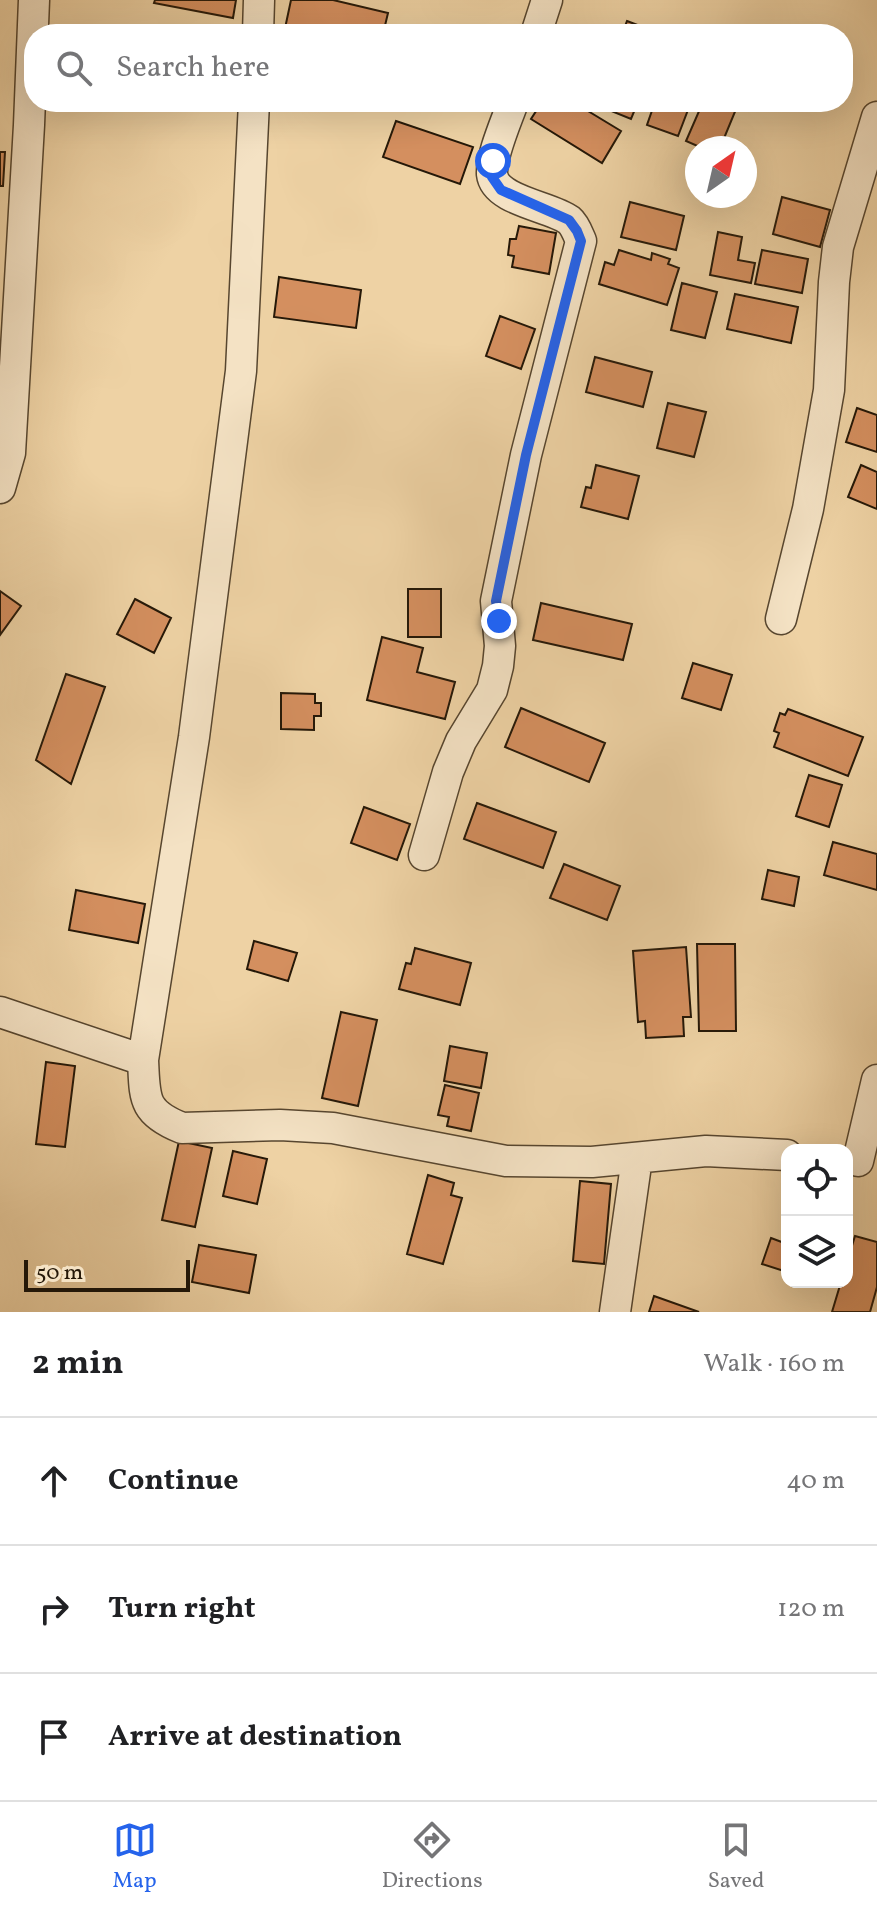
<!DOCTYPE html>
<html lang="en">
<head>
<meta charset="utf-8">
<style>
  :root { --surface:#fff; --page:#f2f2f2; --text:#202124; --muted:#757577; --line:#e0e0e0; --accent:#2563eb }
  body { margin:0; font-family:Vollkorn,serif; background:var(--page); color:var(--text) }
  .controls { position:absolute; right:24px; bottom:24px; display:grid; overflow:hidden; border-radius:16px; box-shadow:0 8px 32px #0002 }
  .controls button { width:72px; height:72px; display:grid; place-items:center; padding:0; border:0; border-bottom:2px solid var(--line); background:var(--surface); color:var(--text); font:40px sans-serif }
  .compass { position:absolute; left:685px; top:136px; width:72px; height:72px; border-radius:50%; background:var(--surface); box-shadow:0 8px 32px #0002; rotate:34deg }
  .scale { position:absolute; left:24px; bottom:20px; width:166px; box-sizing:border-box; padding-left:8px; border:4px solid #251808; border-top:0; font-size:22px; line-height:28px; white-space:nowrap; color:#251808; -webkit-text-stroke:6px #f4e2c4; paint-order:stroke }
  .stop { position:absolute; width:24px; height:24px; margin:-18px; border:6px solid #2563eb; border-radius:50%; background:#fff }
  .stop.end { background:#2563eb; border-color:#fff; box-shadow:0 2px 8px #0008 }
  .list { margin:0; padding:0; list-style:none }
  h2 { display:flex; justify-content:space-between; align-items:center; height:104px; margin:0; padding:0 32px; font-size:34px }
  h2 small { font-size:26px; font-weight:400; color:var(--muted) }
  .list li { display:grid; grid-template-columns:52px 1fr auto; gap:24px; align-items:center; box-sizing:border-box; height:128px; padding:0 32px; border-top:2px solid var(--line) }
  .list b { display:block; font-size:30px; white-space:nowrap }
  .list em { font-size:26px; font-style:normal; color:var(--muted) }
  .icon { flex:none; width:44px; height:44px; fill:none; stroke:currentColor; stroke-width:2; stroke-linecap:round; stroke-linejoin:round }
  .map { position:relative; flex:none; width:877px; height:1312px; overflow:hidden }
  .search { position:absolute; background:var(--surface); box-shadow:0 8px 32px #0002; left:24px; right:24px; top:24px; height:88px; display:flex; align-items:center; gap:20px; box-sizing:border-box; padding:0 28px; border-radius:32px; color:var(--muted); font-size:30px }
  .sheet { height:488px; background:var(--surface) }
  nav { display:flex; justify-content:space-around; align-items:center; box-sizing:border-box; height:112px; border-top:2px solid var(--line); background:var(--surface); font-size:22px; color:var(--muted) }
  nav a { display:grid; justify-items:center; gap:4px }
  nav .on { color:var(--accent) }
  .map>svg:first-child { display:block }
  .building { fill:#d48f5f; stroke:#251808; stroke-width:2 }
  .lines { fill:none; stroke-linecap:round; stroke-linejoin:round }
  .minor-casing { stroke:#57462f; stroke-width:33 }
  .minor { stroke:#f4e2c4; stroke-width:30 }
  .route { stroke:#2563eb; stroke-width:10 }
</style>
</head>
<body>
<div class="map">
<svg width="877" height="1312" viewBox="0 0 877 1312">
  <rect width="100%" height="100%" fill="#eed2a4"/>
  <filter id="stains"><feTurbulence type="fractalNoise" baseFrequency=".0025" numOctaves="4"/><feColorMatrix values="0 0 0 0 .2 0 0 0 0 .09 0 0 0 0 .02 0 0 0 .5 -.17"/></filter>
  <radialGradient id="worn" r=".72"><stop offset=".6" stop-color="#630" stop-opacity="0"/><stop offset="1" stop-color="#630" stop-opacity=".3"/></radialGradient>
  <path class="building" d="M155,0H236L233,18L154,3Z
    M291,0H333L388,13L383,34L284,33Z
    M627,21L661,34H622Z
    M560,26L578,34H557Z
    M542,102H573L621,131L602,163L531,119Z
    M595,102H638L631,119L594,104Z
    M655,102H691L678,136L647,125Z
    M703,102H739L720,148H702L686,141Z
    M396,121L473,147L460,184L383,157Z
    M0,152H5L3,186H0Z
    M782,197L830,210L820,247L773,234Z
    M630,202L684,216L676,250L621,237Z
    M519,226L556,233L549,274L512,267L514,256L508,255L510,239H516Z
    M718,232L742,237L738,260L755,263L751,283L710,275Z
    M619,250L651,260L652,253L670,259L668,264L679,268L667,305L599,284L605,262L614,265Z
    M762,250L808,259L802,293L755,284Z
    M279,277L361,290L356,328L274,317Z
    M682,283L717,292L705,338L671,330Z
    M735,294L798,307L791,343L727,329Z
    M500,316L535,329L521,369L486,356Z
    M595,357L652,372L643,407L586,392Z
    M668,403L706,412L694,457L657,448Z
    M857,408L877,415V452L846,442Z
    M596,465L639,476L628,519L581,507L586,487L591,488Z
    M861,465L877,472V509L848,497Z
    M408,589H441V637H408Z
    M0,591L21,606L0,635Z
    M135,599L171,618L154,653L117,634Z
    M541,603L632,624L623,660L533,640Z
    M382,637L423,648L417,672L455,682L445,719L367,700Z
    M693,663L732,675L721,710L682,698Z
    M66,674L105,687L71,784L36,760Z
    M281,693L315,694V703H321V716H314V730L281,729Z
    M521,708L605,743L589,782L505,747Z
    M788,709L863,737L848,776L774,747L779,733L774,731L780,713L785,715Z
    M809,775L842,785L829,827L796,816Z
    M477,803L556,832L543,868L464,839Z
    M364,807L410,824L397,860L351,843Z
    M833,842L877,854V890L824,875Z
    M564,864L620,886L607,920L550,898Z
    M768,870L799,877L794,906L762,899Z
    M76,890L145,904L138,943L69,930Z
    M254,941L297,953L288,981L247,969Z
    M697,944H735L736,1031H699Z
    M686,947L691,1017H683L684,1036L646,1038L645,1021L638,1022L633,951Z
    M415,948L471,963L460,1005L399,989L406,963L411,964Z
    M341,1012L377,1020L358,1106L322,1098Z
    M450,1046L487,1053L481,1088L444,1081Z
    M46,1062L75,1066L65,1147L36,1144Z
    M445,1085L479,1093L471,1131L447,1126L449,1117L438,1115Z
    M179,1141L212,1148L195,1227L162,1220Z
    M233,1151L267,1159L257,1204L223,1196Z
    M428,1175L454,1183L451,1195L462,1198L443,1264L407,1254Z
    M580,1181L611,1184L604,1264L573,1261Z
    M855,1236L877,1242V1287L870,1312H832L841,1282H847V1262Z
    M771,1238L787,1244V1272L762,1264Z
    M199,1245L256,1255L249,1293L192,1282Z
    M654,1296L699,1312H649Z"/>
  <g class="lines">
    <g class="minor-casing">
      <path id="minor" d="M258,34L259,0
        M536,34L547,0
        M254,102L241,371L194,737L143,1060C145,1098 142,1112 182,1128L280,1125L333,1128L506,1161L592,1162L706,1151L787,1155
        M0,488L10,453L29,125L34,0
        M781,619L808,509L829,390L834,282L838,247L877,117
        M424,855L448,772L461,741L492,690L498,666L500,646L496,601L526,455L581,241C578,234 575,225 569,220C550,206 495,201 492,174C491,155 507,120 513,102
        M0,1012L143,1060
        M858,1161L877,1080
        M615,1312L637,1158"/>
    </g>
    <use href="#minor" class="minor"/>
  </g>
  <g class="lines">
    <path class="route" d="M493,161L492,177L501,190L569,220L577,231L581,241L526,455L496,601L499,621"/>
  </g>
  <rect width="100%" height="100%" filter="url(#stains)"/>
  <rect width="100%" height="100%" fill="url(#worn)"/>
</svg>
<div class="controls">
<button><svg class="icon" aria-label="locate" viewBox="0 0 24 24"><circle cx="12" cy="12" r="6"/><path d="M12 2v4M12 18v4M2 12h4M18 12h4"/></svg></button>
<button><svg class="icon" aria-label="layers" viewBox="0 0 24 24"><path d="M12 4l9 5-9 5-9-5zM3 14l9 5 9-5"/></svg></button>
</div>
<svg class="compass" viewBox="-18 -18 36 36"><path d="M0-13l5 13h-10z" fill="#e53935"/><path d="M0 13l5-13h-10z" fill="#757577"/></svg>
<div class="scale">50 m</div>
<div class="stop" style="left:493px;top:161px"></div>
<div class="stop end" style="left:499px;top:621px"></div>
<div class="search"><svg class="icon" aria-label="search" viewBox="0 0 24 24"><circle cx="10" cy="10" r="6"/><path d="M15 15l6 6"/></svg>Search here</div>
</div>
<section class="sheet">
<h2>2 min<small>Walk · 160 m</small></h2>
<ul class="list">
<li><svg class="icon" aria-label="ahead" viewBox="0 0 24 24"><path d="M12 20V5M6 11l6-6 6 6"/></svg><div><b>Continue</b></div><em>40 m</em></li>
<li><svg class="icon" aria-label="right" viewBox="0 0 24 24"><path d="M7 20v-9h11M14 6l5 5-5 5"/></svg><div><b>Turn right</b></div><em>120 m</em></li>
<li><svg class="icon" aria-label="arrive" viewBox="0 0 24 24"><path d="M6 21V4h12l-3 4 3 4H6"/></svg><div><b>Arrive at destination</b></div></li>
</ul>
</section>
<nav>
<a class="on"><svg class="icon" aria-label="map" viewBox="0 0 24 24"><path d="M3 6l6-2 6 2 6-2v14l-6 2-6-2-6 2zM9 4v14M15 6v14"/></svg>Map</a>
<a><svg class="icon" aria-label="directions" viewBox="0 0 24 24"><path d="M12 3l9 9-9 9-9-9zM9 14v-3h6M13 9l2 2-2 2"/></svg>Directions</a>
<a><svg class="icon" aria-label="saved" viewBox="0 0 24 24"><path d="M7 4h10v16l-5-4-5 4z"/></svg>Saved</a>
</nav>
</body>
</html>
